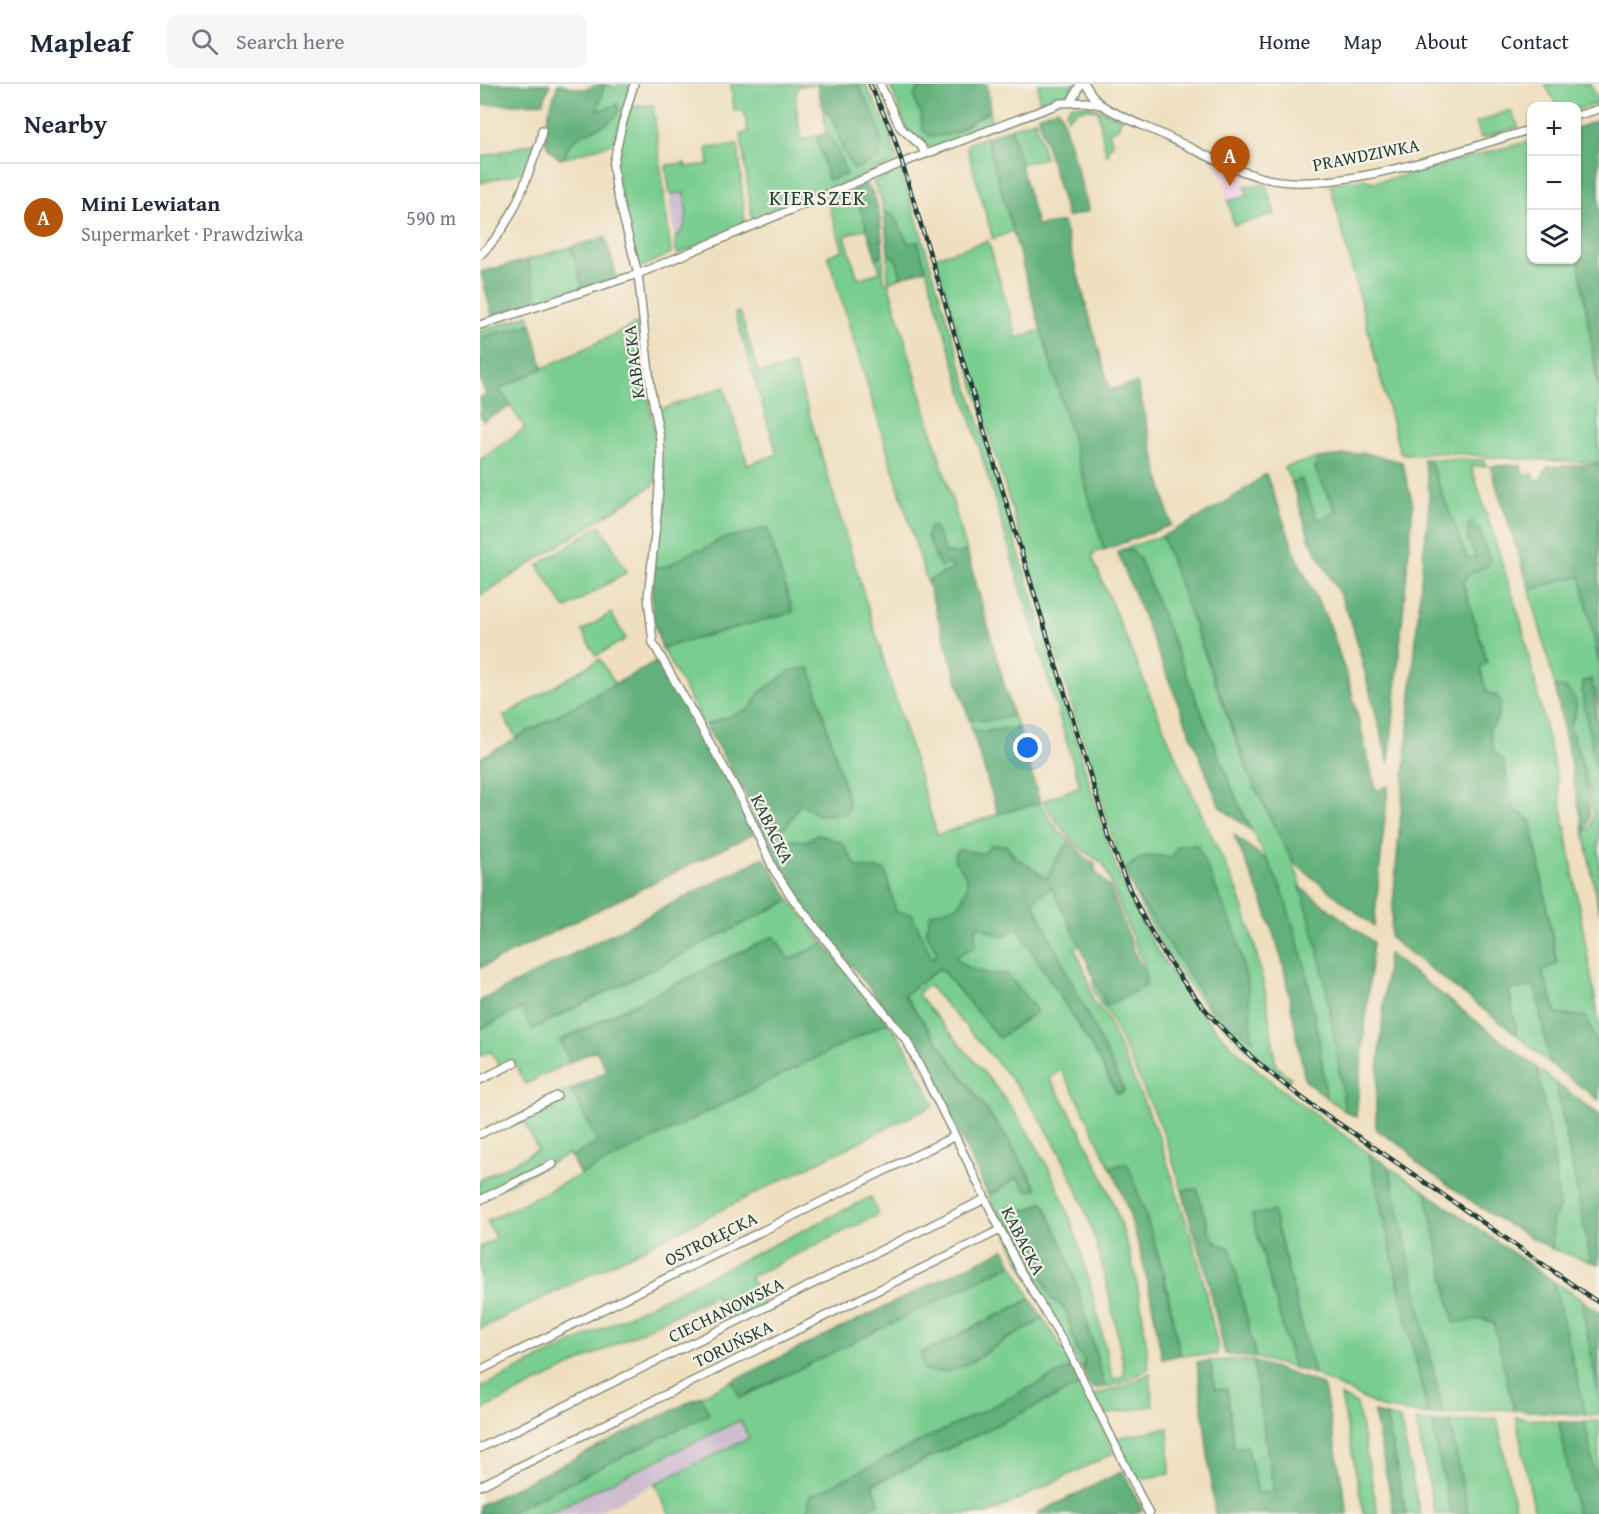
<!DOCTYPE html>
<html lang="en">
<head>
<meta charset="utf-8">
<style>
  :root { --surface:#fff; --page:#f6f6f7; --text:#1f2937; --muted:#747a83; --line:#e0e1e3; --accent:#b45309 }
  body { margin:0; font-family:"Gentium Book Plus",serif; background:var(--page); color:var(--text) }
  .controls { position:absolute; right:18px; top:18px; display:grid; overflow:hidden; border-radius:12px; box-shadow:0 2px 4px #0004 }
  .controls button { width:54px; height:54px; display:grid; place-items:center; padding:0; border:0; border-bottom:2px solid var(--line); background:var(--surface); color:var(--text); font:30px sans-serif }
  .you { position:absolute; left:548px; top:664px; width:21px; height:21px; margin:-15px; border:4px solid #fff; border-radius:50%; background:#1a73e8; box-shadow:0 0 0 9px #1a73e833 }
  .badge { display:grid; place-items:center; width:39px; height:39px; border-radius:50%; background:var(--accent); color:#fff; font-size:20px; font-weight:700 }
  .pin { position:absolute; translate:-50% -50px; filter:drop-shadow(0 2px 3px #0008) }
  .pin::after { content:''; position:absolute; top:32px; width:21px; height:18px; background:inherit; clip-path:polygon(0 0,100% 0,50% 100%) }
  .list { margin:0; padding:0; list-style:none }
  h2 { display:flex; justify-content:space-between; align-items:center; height:78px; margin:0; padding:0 24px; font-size:26px }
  h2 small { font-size:20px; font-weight:400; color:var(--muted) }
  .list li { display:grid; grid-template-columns:39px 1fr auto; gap:18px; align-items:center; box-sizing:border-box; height:108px; padding:0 24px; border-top:2px solid var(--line) }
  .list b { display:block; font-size:22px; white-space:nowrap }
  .list p { margin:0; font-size:20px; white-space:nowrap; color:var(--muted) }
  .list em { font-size:20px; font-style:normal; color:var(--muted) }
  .icon { flex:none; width:33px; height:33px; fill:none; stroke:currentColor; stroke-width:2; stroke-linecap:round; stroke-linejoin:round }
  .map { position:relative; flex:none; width:1119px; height:1430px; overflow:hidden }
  header { display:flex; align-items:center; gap:36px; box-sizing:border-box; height:84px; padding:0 30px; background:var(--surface); border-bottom:2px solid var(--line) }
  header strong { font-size:28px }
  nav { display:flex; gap:33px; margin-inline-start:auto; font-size:21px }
  .search { width:420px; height:54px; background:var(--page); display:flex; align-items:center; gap:15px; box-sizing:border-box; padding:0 21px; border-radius:12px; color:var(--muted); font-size:22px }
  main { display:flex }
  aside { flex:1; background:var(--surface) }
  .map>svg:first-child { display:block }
  .built { fill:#f2cfe1 }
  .industrial { fill:#cfbdcf }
  .green { fill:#79cd90; stroke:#4c8562; stroke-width:1.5; fill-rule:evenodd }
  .forest { fill:#62b07a; stroke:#407657; stroke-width:1.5 }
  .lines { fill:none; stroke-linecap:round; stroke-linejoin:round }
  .minor-casing { stroke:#878e7a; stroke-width:10 }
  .minor { stroke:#fff; stroke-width:7 }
  .rail-casing { stroke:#1f3d34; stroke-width:4.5 }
  .rail { stroke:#f7f3e8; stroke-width:2; stroke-dasharray:7; stroke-linecap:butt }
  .labels { text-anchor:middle; stroke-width:4.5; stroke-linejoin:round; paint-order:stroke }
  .street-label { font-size:18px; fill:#1f3d34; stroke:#f7f3e8 }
  .quarter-label { font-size:21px; letter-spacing:1.5px; fill:#1f3d34; stroke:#f7f3e8 }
</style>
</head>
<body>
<header>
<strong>Mapleaf</strong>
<div class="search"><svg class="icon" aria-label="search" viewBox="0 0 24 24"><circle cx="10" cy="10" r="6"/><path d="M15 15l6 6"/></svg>Search here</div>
<nav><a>Home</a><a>Map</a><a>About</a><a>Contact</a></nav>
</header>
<main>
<aside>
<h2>Nearby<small></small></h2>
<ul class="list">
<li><span class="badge">A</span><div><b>Mini Lewiatan</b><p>Supermarket · Prawdziwka</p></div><em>590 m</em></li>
</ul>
</aside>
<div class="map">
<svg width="1119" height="1430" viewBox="0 0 1119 1430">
  <rect width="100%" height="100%" fill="#f7f3e8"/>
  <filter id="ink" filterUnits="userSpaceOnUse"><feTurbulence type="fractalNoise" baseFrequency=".0167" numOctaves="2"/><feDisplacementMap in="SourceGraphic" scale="12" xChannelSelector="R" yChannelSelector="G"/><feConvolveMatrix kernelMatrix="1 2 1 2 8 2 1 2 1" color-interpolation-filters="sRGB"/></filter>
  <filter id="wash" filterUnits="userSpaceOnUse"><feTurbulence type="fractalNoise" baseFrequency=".008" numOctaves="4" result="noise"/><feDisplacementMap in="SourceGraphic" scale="24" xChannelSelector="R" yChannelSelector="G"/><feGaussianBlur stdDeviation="1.35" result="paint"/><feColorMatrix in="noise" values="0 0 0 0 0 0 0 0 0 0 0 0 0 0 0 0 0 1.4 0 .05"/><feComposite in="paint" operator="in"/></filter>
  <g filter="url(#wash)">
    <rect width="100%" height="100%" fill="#efdfbf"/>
    <path class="built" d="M737,80L763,91L768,112L748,117Z"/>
    <path class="industrial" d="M204,109L207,138L203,148L195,154L190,110Z
      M260,1336L269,1354L113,1430H66Z"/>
    <path class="green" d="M125,0L137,4L139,0L151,2L134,59L84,74L87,63L126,25L117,26Z
      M251,0H337C334,1 323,0 319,3C311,9 320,46 322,56L337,52L348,96L366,90L355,61L346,49L343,25L351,31L364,68L387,17L377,0H385L407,43L418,77L275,136L272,134L261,50L268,48L264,27H254Z
      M410,0H455L453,5L446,4L435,18L441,28L443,35L490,39L510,27L511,42L452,65L428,48Z
      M558,0H595L587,12L560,23Z
      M1065,0H1110L1119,19L1097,26L1096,22H1077Z
      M173,21L191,169L162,183L158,182L143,126L135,78L150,23Z
      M591,21H606L642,34L638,44L629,47L633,61L628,63L629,69L626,71L618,27C604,23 599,24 588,34L586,28Z
      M1030,26L1039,43L1001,54L996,39Z
      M555,36L565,74L541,80L531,44Z
      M506,53L533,147L513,155L487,63L488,60Z
      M1051,57L1052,176H1096L1097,165L1119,310V379L1009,373L986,370L950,368L939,371L920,369L850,100L882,95L894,98L952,85L985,74Z
      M57,58L47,87L0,99V73Z
      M258,61L265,139L264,137L260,140V144L198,170L196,167L195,154C212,140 206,128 204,109L190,110L186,83L188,81L205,79L206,83L229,80L227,64Z
      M421,85L630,767C660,845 698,911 759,969C799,1007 845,1037 889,1069L948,1331L902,1324L834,1290L799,1150L772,1131L814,1284L776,1274L750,1164L736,1159L729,1147L717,1105L702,1106L683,1047L629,930C619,920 611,908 614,893L626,922L666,902L664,882L623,779C596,765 579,742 563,717L600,702L438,158L429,159C421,150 419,139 412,130L404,129L401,114L393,98Z
      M786,100L795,130L754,141L748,117L768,112L765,102Z
      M374,105L387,144L365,152L378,195L400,188L396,174L403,170L404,199L408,198V168L417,177L421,193L408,198L487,467L478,470L466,469L454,443L447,452L455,467V475L469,479L473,485L447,497L348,172L363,166L347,115Z
      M508,157L537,254L562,246L624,466L613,469V475L703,690L759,810L774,859L786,911L796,982L811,994L806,998C740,947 687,883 654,807L730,923L773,956L691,774C673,768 657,772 645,787L636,765L455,173Z
      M91,163L103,204L59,217L47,176Z
      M260,228L279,290L314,281L457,751L518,730L560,719L579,748L590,757L574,779L567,795C559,791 534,774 531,767L503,770L487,790C491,819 465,832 446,847L457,869L452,875L432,831L416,829L405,786L377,783L362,759L310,756L296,765L292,754L307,741L321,719L330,585L312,586L279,609L270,625L225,641L182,564L312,528L241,455L221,467L217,466L188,482L174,484C179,432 189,378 179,326L244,303L268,381L297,370L255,229Z
      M49,231L51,240L0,254V247Z
      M163,237L167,308L176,355L175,400L0,512V376L45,344L19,305Z
      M838,374L835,386L857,428L837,436L821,396L812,399L804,383Z
      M949,375L1004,376L1006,382H991L1041,538L1076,690L1119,938V967L1106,933L1077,930L1061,888L1077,878L1051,736L1033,725L1023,675L1014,668L1009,645L1014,612L1007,608L999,584L1007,578L983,499L989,490L1007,482L996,475H987Z
      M120,441L147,488L85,525L58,481Z
      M682,452L761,671C775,707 796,739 811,774C844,854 853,942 865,1027L846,1013L840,963L825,882L802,806L759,721L659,474L652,467L644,465Z
      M1101,493L1119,578V626L1115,605L1102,608L1119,703V828L1104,747C1106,746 1110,743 1111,741C1119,722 1097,664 1090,644V639L1096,631L1087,605L1075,602L1050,506L1084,495Z
      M131,529L146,555L116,572L102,547Z
      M120,575L135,600L36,654L24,632Z
      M533,632L538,643L507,647L492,646L489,635L505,637Z
      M571,802L600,861L595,864L608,895L613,918L626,932L679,1053L718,1175L738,1264L736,1271H700L684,1188L647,1079L631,1085L601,1021L581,986L569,994C612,1061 646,1136 660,1215C664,1238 666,1261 669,1284L646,1298L625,1303L596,1199L583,1162L563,1118L551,1125L542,1127C537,1123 531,1121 525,1125L545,1168L555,1173L571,1214L586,1226L597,1267L604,1276L603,1287L543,1184L508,1111L517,1107L537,1093L547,1107L557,1104L528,1056L424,911L460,884L519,954L556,927L527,890C507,891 487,888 475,873L495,845L502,842L512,849L538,844L616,970L637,1010L644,1007L553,818ZM449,902C482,939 518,976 547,1016C595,1082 619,1155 634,1234C638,1253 643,1273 644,1292L633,1295C614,1218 600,1140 561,1070C531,1014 479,961 438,911L444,903Z
      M310,816L344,859L308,876L294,852L80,956L90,978L45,1000L34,977L20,984L11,967L0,972V945L42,924L53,945Z
      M1055,902L1070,980L1037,951L1029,905Z
      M408,938L424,960L454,1021L0,1245V1163L16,1155L7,1137Z
      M1057,984L1076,999L1111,1178L1072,1165V1137Z
      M91,1005L118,1059L91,1073L89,1070L0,1114V1096L58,1066L42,1033L82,1014L81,1010Z
      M909,1083L946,1108L974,1238L1004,1235L1014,1240L1034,1326L1014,1325L963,1331Z
      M391,1113L398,1131L270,1193L285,1220L249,1238L235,1211L0,1327V1304Z
      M532,1180L551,1215L441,1269L494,1277L521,1259L563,1235L594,1282L331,1412L328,1421L330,1430H189L175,1400L269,1354L260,1336L66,1430H26L229,1330L221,1312L252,1297L261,1314Z
      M1073,1197L1101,1215L1119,1315V1331H1106Z
      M753,1276L773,1277L794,1407L778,1409L767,1363L754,1364L747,1306L735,1305L730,1277Z
      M670,1289L673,1322L624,1331L615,1313L616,1310L646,1302Z
      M602,1300L634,1369L508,1430H376L399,1419L393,1401Z
      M861,1312L877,1320L898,1430H884Z
      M906,1332L920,1335L940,1430H926Z
      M1036,1333L1079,1338L1097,1430H1055Z
      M1017,1334L1036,1430H988L970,1338Z
      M936,1337L952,1339L971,1430H955Z
      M1119,1337V1409L1105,1338Z
      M688,1344L690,1390L654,1396L635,1354Z"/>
    <path class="forest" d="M0,0H70L63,19L0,21Z
      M78,0C86,0 93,5 102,5C111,5 117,0 125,0L117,26L126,25L137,20L139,27C127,50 93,41 84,74L80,75C75,71 69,67 67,61C61,43 73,17 78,0Z
      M337,0H377C390,23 407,48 399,74L374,86L364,68L351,31L343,25Z
      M455,0H507L510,27C482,38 483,54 449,52L442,45L441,28L437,24L434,11L440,3L453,5Z
      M578,25L581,29L609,127L587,133L558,32Z
      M1119,36V310L1097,165L1096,44Z
      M531,44L557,142L583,138L630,306L657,299L691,441L624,466L506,53Z
      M346,49L355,61L367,90L348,96L337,52Z
      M384,100C400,105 402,155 403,170L396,174L374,105Z
      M404,129L412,130C419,139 421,150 429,159L438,158L446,185L421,193L417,177L408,168Z
      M125,153L137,193L103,204L91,163Z
      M47,176L59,217L12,231L1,188Z
      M51,240L63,284L19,305L31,322L3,337L0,330V314L6,311L0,295V254Z
      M883,369L922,378L933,421L909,680L873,543L862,515L830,456L812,399L821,395L838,436L857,428L835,386L838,374Z
      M943,375H949L987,474H996L988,455V441L992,439L999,445L1010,475L1007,482L989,490L983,499L1007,578L1000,584L1007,608L1014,612L1017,611L1021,618L1015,640L1009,645L1014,668L1023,675L1033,725L1051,736L1077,879L1062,888L1077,930L1106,933L1119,965V1016L1070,980L1055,902L1029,906L1037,951L910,854L943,474C947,441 954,408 943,375Z
      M1119,380V578L1101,493L1084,495L1050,506L1010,382L1041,381L1043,391L1053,390L1058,398L1068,383Z
      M786,390L818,476L850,542L871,605L896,707L908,702L894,842L819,783L811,774L772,698L682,452C720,435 753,415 786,390Z
      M454,443L466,469L478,470L487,467L533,632L505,637L489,635L447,497L473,485L469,479L461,483C454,474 453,463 447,452L449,444Z
      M287,444L313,528L182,564C171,534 170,515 174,484L188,482L217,465L221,467L241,455Z
      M644,465L652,467L659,474L759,721L771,746L740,723L637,467Z
      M177,577L251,702L273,750L0,884V674Z
      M330,584L369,720L366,730L337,731L321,719L307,741L292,754L296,765L310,756L326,757L338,750L362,759L377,783L405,786L416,828L432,830L452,875L457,869L446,847L450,830L480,821C490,797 491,795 474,776L475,770L480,765L503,770L511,761H526L534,774L545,779L567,795L574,779L590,757L607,775L615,780V787L630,804L657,875L665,888L666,902L626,922L600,861L571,802L553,818L644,1006L637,1010L616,970L538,844L522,853L501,842L495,845L496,862L475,873C488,888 507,891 527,890L557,927L519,954L460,884L424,911L528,1056L557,1105L547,1107L537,1093L517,1107L508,1111L480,1052L430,957L407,926L316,812L291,774L263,706L225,641L270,625L279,609L312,586Z
      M1111,595C1119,628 1119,668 1119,703L1102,608L1103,598Z
      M1075,602C1082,604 1090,605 1094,613C1102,628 1087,635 1091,648C1099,671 1119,730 1104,747Z
      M538,643L560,719L518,730L492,646L507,647Z
      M754,751L787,776L802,806L825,882L840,963L846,1013L825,996L803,879L783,818Z
      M717,761L756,850L768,903L773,957L730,923L654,807L645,787C657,772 673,769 691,774L698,762Z
      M284,773L310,816L52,945L41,924L0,945V917Z
      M820,803L893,858L876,1033L865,1027C854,951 845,876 820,803Z
      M294,852L309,876L344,859L408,938L100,1091L91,1073L118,1059L91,1005L127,987L116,966L90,978L80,957Z
      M908,869L1057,984L1073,1067L1079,1125L1072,1137V1165L1015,1133L969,1102L937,1079L928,1066L896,1045V1014Z
      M1076,999L1119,1031V1180L1111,1178Z
      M889,1069L909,1083L963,1331H948Z
      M647,1079C673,1145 687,1201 700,1271L682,1275C671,1209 659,1145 631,1083Z
      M717,1105L729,1147L736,1159L750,1164L776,1274L745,1270L723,1175L714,1151L702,1106Z
      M946,1108L1073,1197L1106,1331L1034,1326L1014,1240L1004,1235L974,1239Z
      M563,1118L583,1162L596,1199L625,1303L613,1305C605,1295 603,1288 604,1276L597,1267L586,1226L571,1214L555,1173L545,1168L525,1125C532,1122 536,1122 542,1127L551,1125Z
      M793,1127L834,1290L814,1284L772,1131Z
      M524,1165L532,1180L260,1314L252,1297Z
      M551,1215L563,1235C550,1243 535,1250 522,1258C499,1272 472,1297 444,1285L441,1270Z
      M1101,1215L1119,1228V1315Z
      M730,1277L735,1305H747L754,1364L767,1362L778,1409L794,1407L773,1277L841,1300L844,1304L868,1430H735L717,1278Z
      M594,1282L602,1300L393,1400L399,1419L376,1430H330L328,1421L330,1412Z
      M221,1312L229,1330L26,1430H0V1421Z
      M894,1328L906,1332L926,1430H914Z
      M970,1338L988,1430H971L952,1339Z
      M1079,1338H1105L1119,1409V1430H1097Z
      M643,1387L662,1426L653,1430H556Z"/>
  </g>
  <g filter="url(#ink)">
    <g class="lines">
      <g class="minor-casing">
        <path id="minor" d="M154,0L142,41L133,81L136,105L158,190L171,307L180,354L181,374L177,432L168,513L173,559L259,710L294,786L313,815L427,957L475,1052L540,1186L591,1271L669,1430
          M400,0L420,43L441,62L445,70
          M605,0C609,6 613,13 619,19C630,29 672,45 688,53C716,66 750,85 780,93C851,114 980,66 1052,45
          M591,18L600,0
          M1096,32L1119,25
          M0,171C33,142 45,98 60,58L62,46
          M0,241L158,190L422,79L581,19L606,18L621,21
          M0,996L34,979
          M0,1050L77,1012
          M0,1116L73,1080
          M0,1286L475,1052
          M0,1364L505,1115
          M0,1402L520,1146"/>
      </g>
      <use href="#minor" class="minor"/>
      <g class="rail-casing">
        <path id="rail" d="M390,0L414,53L630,756C659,840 706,915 773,974C818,1015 871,1047 920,1081C987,1127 1053,1173 1119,1219"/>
      </g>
      <use href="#rail" class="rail"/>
    </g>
  </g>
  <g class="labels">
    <g class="street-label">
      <text transform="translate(886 71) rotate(-11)" y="6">PRAWDZIWKA</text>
      <text transform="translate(154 278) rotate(-97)" y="6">KABACKA</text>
      <text transform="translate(292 745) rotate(64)" y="6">KABACKA</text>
      <text transform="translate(231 1155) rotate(-26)" y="6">OSTROŁĘCKA</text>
      <text transform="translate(543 1157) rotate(63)" y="6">KABACKA</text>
      <text transform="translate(246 1226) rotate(-26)" y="6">CIECHANOWSKA</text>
      <text transform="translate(253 1260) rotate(-26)" y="6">TORUŃSKA</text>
    </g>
    <g class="quarter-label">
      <text x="338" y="121">KIERSZEK</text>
    </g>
  </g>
</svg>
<div class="controls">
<button>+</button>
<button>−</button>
<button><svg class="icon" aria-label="layers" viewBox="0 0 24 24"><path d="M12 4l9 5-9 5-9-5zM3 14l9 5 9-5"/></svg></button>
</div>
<div class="you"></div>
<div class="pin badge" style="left:750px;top:102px">A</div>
</div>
</main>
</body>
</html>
